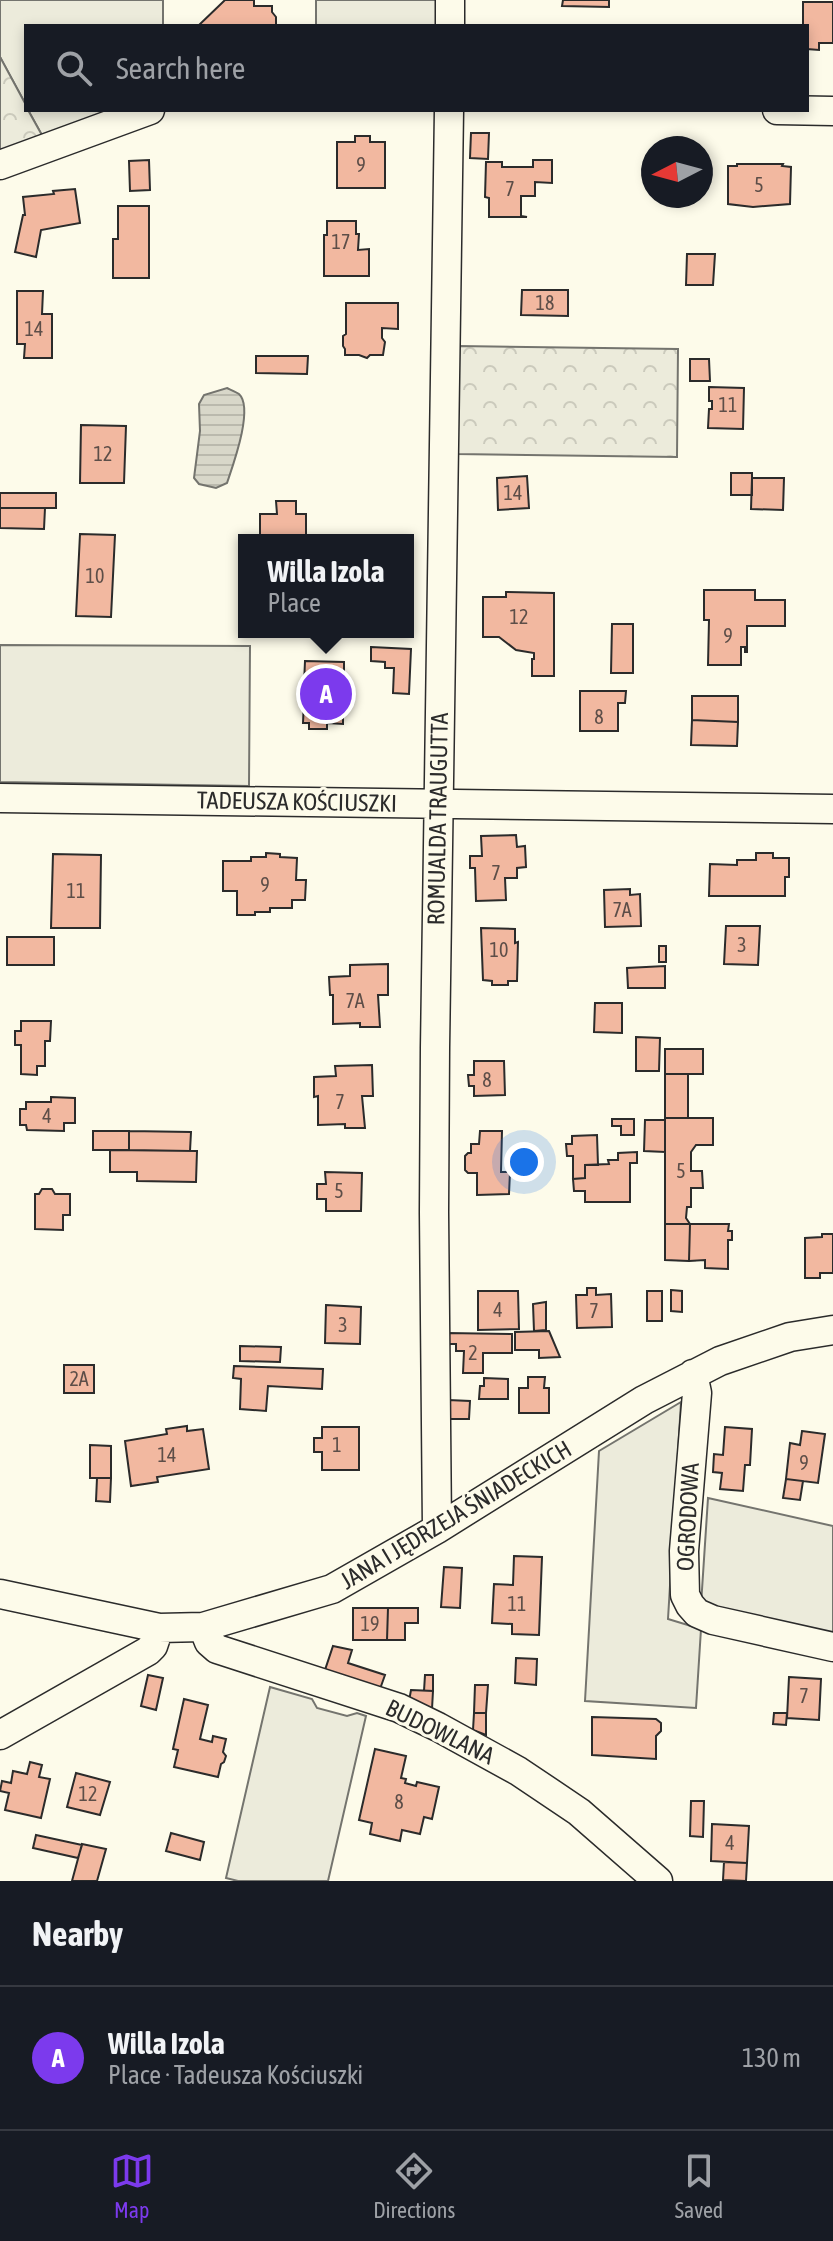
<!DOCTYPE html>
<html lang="en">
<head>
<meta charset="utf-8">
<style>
  :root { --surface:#171b24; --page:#20242c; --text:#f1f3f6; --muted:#9ea1a6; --line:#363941; --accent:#7c3aed }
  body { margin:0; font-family:"Asap Condensed",sans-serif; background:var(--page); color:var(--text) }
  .compass { position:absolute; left:641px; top:136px; width:72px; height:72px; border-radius:50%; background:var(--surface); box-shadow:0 4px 12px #0003; rotate:264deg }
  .you { position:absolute; left:524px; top:1162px; width:28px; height:28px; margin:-20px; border:6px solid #fff; border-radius:50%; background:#1a73e8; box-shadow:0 0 0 12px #1a73e833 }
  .badge { display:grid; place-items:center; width:52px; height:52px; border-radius:50%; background:var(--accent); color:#fff; font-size:26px; font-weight:700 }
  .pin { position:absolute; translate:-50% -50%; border:4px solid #fff; box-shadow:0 2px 8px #0006 }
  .popup { position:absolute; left:238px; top:534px; width:176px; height:104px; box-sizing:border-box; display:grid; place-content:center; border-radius:0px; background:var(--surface); filter:drop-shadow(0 2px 6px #0005); font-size:26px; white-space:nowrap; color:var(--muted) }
  .popup b { font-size:30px; color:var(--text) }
  .popup::after { content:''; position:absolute; left:50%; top:100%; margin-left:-16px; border:16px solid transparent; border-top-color:var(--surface) }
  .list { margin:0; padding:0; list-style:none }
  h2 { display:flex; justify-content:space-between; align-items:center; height:104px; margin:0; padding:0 32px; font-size:34px }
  h2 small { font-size:26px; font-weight:400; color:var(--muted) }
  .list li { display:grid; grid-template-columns:52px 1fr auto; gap:24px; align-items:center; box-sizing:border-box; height:144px; padding:0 32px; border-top:2px solid var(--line) }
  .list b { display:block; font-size:30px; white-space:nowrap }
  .list p { margin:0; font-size:26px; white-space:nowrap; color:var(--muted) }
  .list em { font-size:26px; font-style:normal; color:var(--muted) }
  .icon { flex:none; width:44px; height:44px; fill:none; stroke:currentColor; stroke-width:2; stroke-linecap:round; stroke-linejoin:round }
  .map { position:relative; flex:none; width:833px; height:1881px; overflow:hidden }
  .search { position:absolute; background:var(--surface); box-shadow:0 4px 12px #0003; left:24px; right:24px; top:24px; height:88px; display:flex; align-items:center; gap:20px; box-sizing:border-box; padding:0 28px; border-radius:0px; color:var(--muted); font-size:30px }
  .sheet { height:248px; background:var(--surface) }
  nav { display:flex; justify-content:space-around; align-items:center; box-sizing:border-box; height:112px; border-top:2px solid var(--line); background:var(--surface); font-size:22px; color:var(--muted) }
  nav a { display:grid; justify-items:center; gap:4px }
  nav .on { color:var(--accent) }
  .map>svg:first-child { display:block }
  .green { fill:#ecebdb; stroke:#74746e; stroke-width:2 }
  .forest { fill:url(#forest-crowns); stroke:#74746e; stroke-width:2 }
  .water { fill:url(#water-rules); stroke:#74746e; stroke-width:2 }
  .building { fill:#f2b8a0; stroke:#2b2b2b; stroke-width:2 }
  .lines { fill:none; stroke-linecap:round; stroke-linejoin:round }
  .minor-casing { stroke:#2b2b2b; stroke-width:31 }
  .minor { stroke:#fdfbea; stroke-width:28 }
  .labels { text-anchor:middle; stroke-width:6; stroke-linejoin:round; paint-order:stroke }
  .number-label { font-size:20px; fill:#5d4e48 }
  .street-label { font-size:24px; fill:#2b2b2b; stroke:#fdfbea }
</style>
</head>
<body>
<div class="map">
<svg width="833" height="1881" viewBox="0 0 833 1881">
  <defs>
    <pattern id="forest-crowns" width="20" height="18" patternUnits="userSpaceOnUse" patternTransform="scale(2)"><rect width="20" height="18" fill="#ecebdb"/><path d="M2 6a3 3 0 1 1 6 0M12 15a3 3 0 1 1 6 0" fill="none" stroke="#cbcabc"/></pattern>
    <pattern id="water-rules" width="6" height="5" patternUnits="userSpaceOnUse" patternTransform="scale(2)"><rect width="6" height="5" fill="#d8d7c9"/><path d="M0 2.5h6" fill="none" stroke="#bab9ad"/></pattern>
  </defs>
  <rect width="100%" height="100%" fill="#fdfbea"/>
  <path class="green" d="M0,0H163V26H26V105L0,57Z
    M316,0H438V26H316Z
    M28,110H119L43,137Z
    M0,645L250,646L249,786L0,782Z
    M681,1402L668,1619L701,1629L696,1708L585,1701L599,1451Z
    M708,1498L833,1526V1635L701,1605Z
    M270,1687L312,1699L317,1708L347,1716L357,1713L366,1716L328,1881H238L226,1878Z"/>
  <path class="forest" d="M0,57L26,105V110H28L43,137L0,155Z
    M458,346L678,349L677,457L456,454Z"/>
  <path class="water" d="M227,388C229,389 238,393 239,394C254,408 233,465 227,483L216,488L199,484L194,478L200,431L199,404L204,395Z"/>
  <path class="building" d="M225,0H254V6H272V12L276,17V26H198Z
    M563,0H609V7L562,6Z
    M803,2H833V43H819V50L807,49V26H803Z
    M471,133H489L488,159L470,158Z
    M355,136H370V142H385V188H337V142H355Z
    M149,160L150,190L130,191L129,161Z
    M533,160H552V183L535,182V196H521V216L527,217H489V198L485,197L486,162H502V167H533Z
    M737,164H783L782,166L791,167L790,204L753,207L728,204V166H737Z
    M75,189L80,223L41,230L36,257L15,252L23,215H25L23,197L54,194L53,191Z
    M118,206H149V278H113V239H118Z
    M327,221H356V234H359L358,250L369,249V276H324V235H327Z
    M687,254H715L713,285H686Z
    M522,290H568V316L521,315Z
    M17,291H43L42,314H52V358H24L25,344H17Z
    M346,303H398V329L382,328V338L385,342L383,355H370L367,358L359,355H345V349L343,346V336L346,334Z
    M256,356H308L307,374L256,373Z
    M690,359H709L710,381H690Z
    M709,387L744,388L743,429L708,428L709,409H712V401H709Z
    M81,425L126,426L124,483H80Z
    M731,473H752V495H731Z
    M527,476L529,508L498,510L497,478Z
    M752,478H784L783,510L751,509Z
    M0,493H56V508H0Z
    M276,501H296V514H306V540H260V514H277Z
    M0,508H45L44,529L0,528Z
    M80,534L115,535L111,617L76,616Z
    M704,590H755V600H785V626H747V652H745V647H741V665H708L709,620H704Z
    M506,592L554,593V676H532V659H534V653L516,650L499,637H483V597H506Z
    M612,624H633V673H611Z
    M371,647L411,649L409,694L393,693L394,668H385V662L371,661Z
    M305,661L344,662V683L352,687L353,693L351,700L343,703V724L327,723V729H309V723H303L304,701H299V685H304Z
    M580,691H626L625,703H618V731H580Z
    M692,696H738V722L692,720Z
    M692,720L738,722L737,746L691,745Z
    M516,835L517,847L525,846L526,867L517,868V878H505L506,900L476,901L475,868H470V856H482L481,836Z
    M266,853L280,854V857L297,858L296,880H306L305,900H292V908H270V912H255V915H237V891H223V861H251V857H266Z
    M756,853H773V858H789V877H785V896H709L710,864L737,865V860H756Z
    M53,854L101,855L100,928H51Z
    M630,889V895L640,894L641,926L605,927L604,890Z
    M726,926H760L758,965L724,964Z
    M481,928L515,929V943L518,942L517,981H508V985H492V981L483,980Z
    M7,937H54V965H7Z
    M659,946H666V962H659Z
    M388,964V995H378L380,1027H360V1023L333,1024V995H330L329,977L350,976V965Z
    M665,966V988H628L627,968Z
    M595,1003H622V1033L594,1032Z
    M21,1021H51L50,1041H45V1066H37V1075L21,1074V1045H15V1031H21Z
    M636,1037L660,1038L659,1071H636Z
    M665,1049H703V1074H665Z
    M474,1061H504L505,1095L474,1096V1086H469L468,1075H474Z
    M372,1065L373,1096H362L365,1128H345V1124L318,1125V1096L314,1097V1077L336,1076L335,1066Z
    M665,1074H688V1118H665Z
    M51,1097L75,1098V1123H64V1131L27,1130L26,1125H20V1109H26V1102H51Z
    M665,1118H713V1145H696L691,1152V1171H702L703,1188H691V1207H687L686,1218L690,1224H665Z
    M612,1119H634V1135H621V1126H612Z
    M645,1120H665V1152L644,1151Z
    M93,1131H129V1150H93Z
    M129,1131L191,1132L190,1151L129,1150Z
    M480,1131H502L501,1172H510L509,1194L477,1195V1173H468L465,1170V1156L468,1153H471V1144H479Z
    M597,1135L598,1165H585V1178L573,1179V1156H567L566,1144H572V1136Z
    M110,1150L197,1151L196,1182L137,1181V1172H110Z
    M637,1152V1163H630V1202H585V1191H574L573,1179L585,1178V1165L609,1164L608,1160H618V1153Z
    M325,1172L362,1173L361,1211H326V1199H317V1184H326Z
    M42,1189H52L55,1194H70V1215H63V1230L35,1229V1194H39Z
    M665,1224H690L689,1261L665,1260Z
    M690,1224H729L728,1231H732V1240H728V1269L705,1268V1260L689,1261Z
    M822,1234H833V1273H820V1278H805V1238L822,1237Z
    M587,1288H596V1295L611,1294L612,1327L577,1328L576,1295H587Z
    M671,1290L682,1291V1312L671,1311Z
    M478,1291H518L519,1329L478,1330Z
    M647,1291H662V1321H647Z
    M546,1302V1330L534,1331L533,1304Z
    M326,1305L361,1307L360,1344L325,1343Z
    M549,1331L560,1357L539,1358V1350H515V1332Z
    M447,1333L512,1334V1353H483V1373H463L464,1351H456V1344H447Z
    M240,1346L281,1347L280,1362L240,1361Z
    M64,1365H94V1393H64Z
    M234,1366L323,1369L322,1389L268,1386L266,1411L240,1409L241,1379L233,1378Z
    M528,1377H545L544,1388H549V1413H519V1388H528Z
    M484,1378L508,1379V1399H479L480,1386H484Z
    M448,1400L470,1401L469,1419H448Z
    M187,1426V1431L203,1429L209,1469L157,1477L158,1482L131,1486L125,1441L167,1434L166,1429Z
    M322,1427H359V1470H322V1452H314V1438H322Z
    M725,1427L752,1429L750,1465H745L743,1491L720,1489L722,1473L713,1472L714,1454L723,1455Z
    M802,1431L825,1434L818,1483L786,1479L790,1443L800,1445Z
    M90,1445L111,1446V1478H90Z
    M97,1478H111L110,1502L96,1501Z
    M786,1479L803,1481L800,1500L783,1498Z
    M514,1556L542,1557L539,1635L512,1634V1624L492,1623L494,1584L513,1585Z
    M444,1567L462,1568L460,1608L441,1607Z
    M353,1608H388L387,1640H353Z
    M388,1608H418V1623H405V1640H387Z
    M333,1646L352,1650L348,1663L385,1675L380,1689L325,1670Z
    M516,1658L537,1659L536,1685L515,1683Z
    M148,1675L163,1678L156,1710L141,1706Z
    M425,1675H433V1691H424Z
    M789,1677L821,1679L819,1720L787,1718Z
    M475,1685H488L486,1713H474Z
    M411,1690L433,1691L432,1709L409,1701Z
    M184,1699L208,1705L200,1739L212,1742L213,1736L226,1739L223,1752L226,1756L224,1762L221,1764L218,1777L174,1767L178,1750L173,1749Z
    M474,1713H486V1735L473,1730Z
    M774,1713H787L786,1725L773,1724Z
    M592,1717L656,1719L661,1723V1731L656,1736V1759L592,1755Z
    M375,1749L406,1756L401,1778L406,1779L405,1783L416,1786L417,1782L439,1787L432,1819L424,1817L420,1834L402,1830L400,1841L370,1834L372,1823L359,1820Z
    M30,1762L42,1765L39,1777L50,1779L41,1818L5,1810L9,1793L0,1791L2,1781L11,1783L13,1771L27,1774Z
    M76,1773L110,1782L100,1815L67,1807Z
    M691,1801H704L703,1837L690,1836Z
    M712,1824L749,1826L747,1863L711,1861Z
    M171,1833L204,1842L200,1860L166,1851Z
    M36,1835L82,1845L78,1858L33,1848Z
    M82,1844L106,1849L97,1881H72Z
    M724,1862L747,1863L746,1881L723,1880Z"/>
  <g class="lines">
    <g class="minor-casing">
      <path id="minor" d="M450,26V0
        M777,110L833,111
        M0,165L150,110
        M0,798L833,809
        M693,1374L697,1393L684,1551L685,1595L690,1605L697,1613L713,1620L833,1647
        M437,1529L434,1212L435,1048L449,110
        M0,1594L159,1628L203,1627L332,1589L437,1529L644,1400L720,1361L790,1337L833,1330
        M203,1627L209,1642L217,1649L399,1708L438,1727L518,1771L579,1812L658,1881
        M0,1735L148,1651L153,1646L159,1628"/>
    </g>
    <use href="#minor" class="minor"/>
  </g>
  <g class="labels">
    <g class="number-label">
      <text x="361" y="172">9</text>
      <text x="759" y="192">5</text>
      <text x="510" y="196">7</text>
      <text x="341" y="249">17</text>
      <text x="545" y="310">18</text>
      <text x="34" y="336">14</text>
      <text x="728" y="412">11</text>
      <text x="103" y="461">12</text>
      <text x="513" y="500">14</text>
      <text x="95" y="583">10</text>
      <text x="519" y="624">12</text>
      <text x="728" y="643">9</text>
      <text x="599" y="724">8</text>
      <text x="496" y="880">7</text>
      <text x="265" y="892">9</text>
      <text x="76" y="898">11</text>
      <text x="622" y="917">7A</text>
      <text x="742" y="952">3</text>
      <text x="499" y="957">10</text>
      <text x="355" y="1008">7A</text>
      <text x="487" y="1087">8</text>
      <text x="340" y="1109">7</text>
      <text x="47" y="1123">4</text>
      <text x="681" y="1178">5</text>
      <text x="339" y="1198">5</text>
      <text x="498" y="1317">4</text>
      <text x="594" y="1318">7</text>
      <text x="343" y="1332">3</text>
      <text x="473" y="1360">2</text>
      <text x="79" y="1386">2A</text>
      <text x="337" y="1452">1</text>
      <text x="167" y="1462">14</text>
      <text x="804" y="1470">9</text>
      <text x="517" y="1611">11</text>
      <text x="370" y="1631">19</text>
      <text x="804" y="1703">7</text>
      <text x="88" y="1801">12</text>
      <text x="399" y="1809">8</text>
      <text x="730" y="1850">4</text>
    </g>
    <g class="street-label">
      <text transform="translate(297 802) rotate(1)" y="8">TADEUSZA KOŚCIUSZKI</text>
      <text transform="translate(438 819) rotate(-89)" y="8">ROMUALDA TRAUGUTTA</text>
      <text transform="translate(456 1515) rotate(-31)" y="8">JANA I JĘDRZEJA ŚNIADECKICH</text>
      <text transform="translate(688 1517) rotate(-87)" y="8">OGRODOWA</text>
      <text transform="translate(440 1732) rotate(26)" y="8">BUDOWLANA</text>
    </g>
  </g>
</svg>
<svg class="compass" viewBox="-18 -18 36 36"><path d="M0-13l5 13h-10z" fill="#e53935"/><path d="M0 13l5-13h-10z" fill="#9ea1a6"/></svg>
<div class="you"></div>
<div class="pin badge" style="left:326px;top:694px">A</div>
<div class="popup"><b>Willa Izola</b>Place</div>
<div class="search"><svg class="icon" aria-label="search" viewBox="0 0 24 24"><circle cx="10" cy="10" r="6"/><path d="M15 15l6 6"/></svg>Search here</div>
</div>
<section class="sheet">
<h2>Nearby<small></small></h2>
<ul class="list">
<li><span class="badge">A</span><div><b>Willa Izola</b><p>Place · Tadeusza Kościuszki</p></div><em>130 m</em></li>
</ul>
</section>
<nav>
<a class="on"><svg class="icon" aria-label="map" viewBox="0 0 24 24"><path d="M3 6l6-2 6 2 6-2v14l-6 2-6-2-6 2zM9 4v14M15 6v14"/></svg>Map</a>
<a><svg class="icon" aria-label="directions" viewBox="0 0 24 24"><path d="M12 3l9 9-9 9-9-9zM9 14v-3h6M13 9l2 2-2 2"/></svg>Directions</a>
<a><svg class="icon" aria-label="saved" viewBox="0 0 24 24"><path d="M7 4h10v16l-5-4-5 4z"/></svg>Saved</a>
</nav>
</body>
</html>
